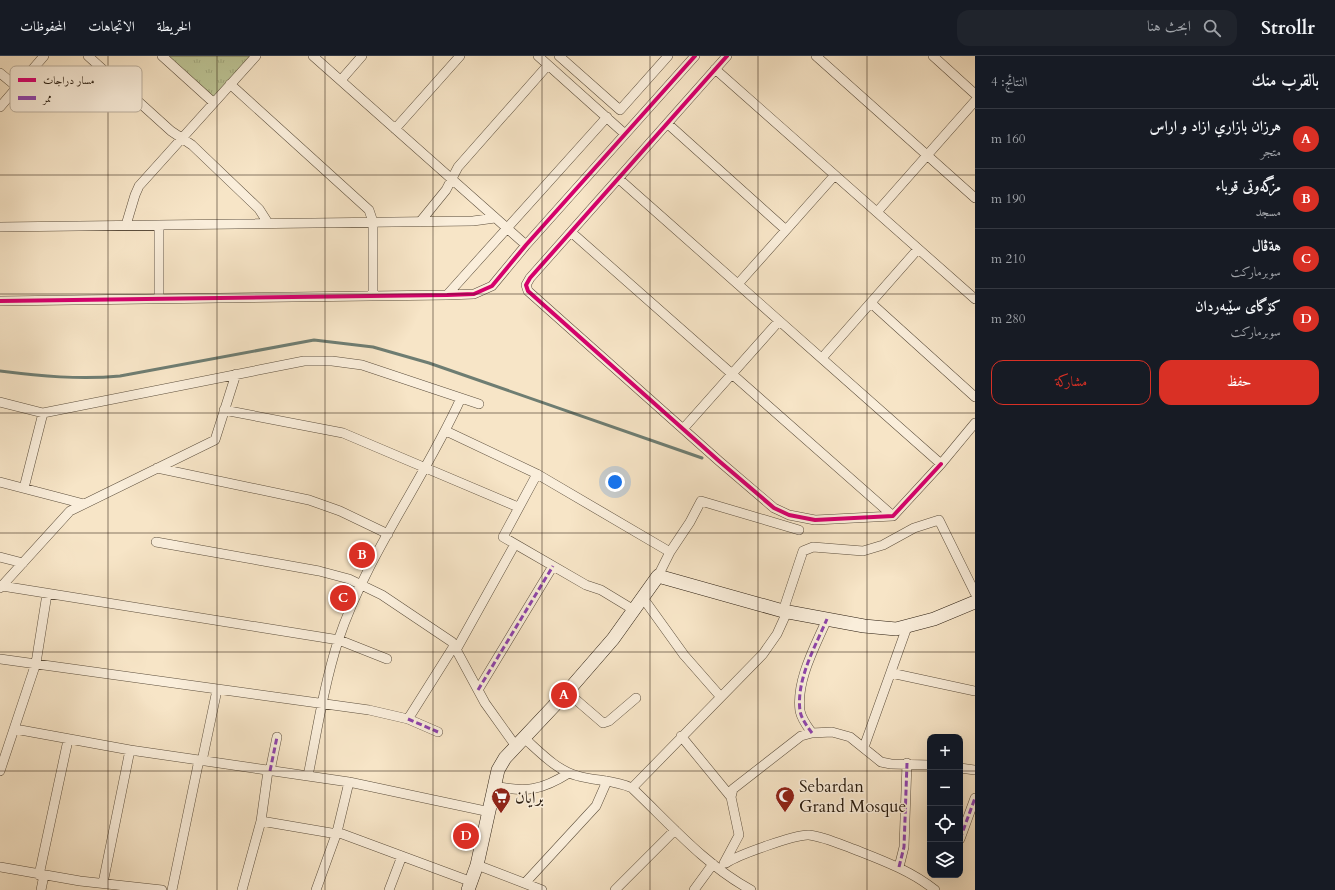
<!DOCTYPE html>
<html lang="ar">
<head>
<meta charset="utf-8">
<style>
  :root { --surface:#171b24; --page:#20242c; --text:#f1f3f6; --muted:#9ea1a6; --line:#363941; --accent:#d93025 }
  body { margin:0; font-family:Cardo,Amiri,serif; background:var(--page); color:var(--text); direction:rtl }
  .controls { position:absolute; right:12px; bottom:12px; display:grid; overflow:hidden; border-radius:8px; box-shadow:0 4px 16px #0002 }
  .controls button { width:36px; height:36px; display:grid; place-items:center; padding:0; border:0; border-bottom:1px solid var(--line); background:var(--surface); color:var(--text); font:20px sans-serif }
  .you { position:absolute; left:615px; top:426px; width:14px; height:14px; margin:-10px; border:3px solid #fff; border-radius:50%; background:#1a73e8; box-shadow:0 0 0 6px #1a73e833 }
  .badge { display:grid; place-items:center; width:26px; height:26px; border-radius:50%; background:var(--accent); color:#fff; font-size:13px; font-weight:700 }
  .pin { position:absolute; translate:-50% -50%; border:2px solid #fff; box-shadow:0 1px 4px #0006 }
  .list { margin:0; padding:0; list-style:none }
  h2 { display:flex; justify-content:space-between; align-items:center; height:52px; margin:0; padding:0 16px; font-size:17px }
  h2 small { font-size:13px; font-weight:400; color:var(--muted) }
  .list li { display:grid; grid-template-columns:26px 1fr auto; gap:12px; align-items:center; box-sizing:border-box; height:60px; padding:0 16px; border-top:1px solid var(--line) }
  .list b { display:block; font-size:15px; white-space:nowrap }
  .list p { margin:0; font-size:13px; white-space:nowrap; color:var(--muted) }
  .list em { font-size:13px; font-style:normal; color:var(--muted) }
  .actions { display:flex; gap:8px; padding:12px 16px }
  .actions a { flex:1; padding:9px 0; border:1px solid var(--accent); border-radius:12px; text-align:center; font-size:14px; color:var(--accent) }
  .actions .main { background:var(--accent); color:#fff }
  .icon { flex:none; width:22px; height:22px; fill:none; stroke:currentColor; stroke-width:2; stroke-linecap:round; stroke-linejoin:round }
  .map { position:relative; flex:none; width:975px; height:834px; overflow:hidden; direction:ltr }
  header { display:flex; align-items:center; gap:24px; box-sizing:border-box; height:56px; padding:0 20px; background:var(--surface); border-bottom:1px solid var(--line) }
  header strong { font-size:19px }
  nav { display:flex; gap:22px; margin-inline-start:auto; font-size:14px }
  .search { width:280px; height:36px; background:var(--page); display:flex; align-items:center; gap:10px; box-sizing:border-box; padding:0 14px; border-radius:12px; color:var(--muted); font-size:15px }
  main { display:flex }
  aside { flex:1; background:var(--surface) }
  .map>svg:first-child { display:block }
  .park { fill:url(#park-tufts); stroke:#727052 }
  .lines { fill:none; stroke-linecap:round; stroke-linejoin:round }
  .stream { stroke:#6e7d72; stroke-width:3 }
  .street-casing { stroke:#5c4e3c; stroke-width:10 }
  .secondary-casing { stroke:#281b0e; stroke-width:14 }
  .street { stroke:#faeedb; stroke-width:9 }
  .secondary { stroke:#faeedb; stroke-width:13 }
  .quiet { stroke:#8e44ad; stroke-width:3; stroke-dasharray:6 3; stroke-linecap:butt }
  .cycleway-casing { stroke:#faeedb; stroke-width:6 }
  .cycleway { stroke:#d6006c; stroke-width:4 }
  .grid { fill:none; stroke:#281b0e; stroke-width:1; stroke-opacity:0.55 }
  .labels { text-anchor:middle; stroke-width:3; stroke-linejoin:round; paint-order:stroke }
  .poi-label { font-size:17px; fill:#281b0e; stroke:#faeedb; text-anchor:start }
  .key { fill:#faeedb; stroke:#bbaf9e; stroke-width:1 }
  .key-label { font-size:11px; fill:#281b0e }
</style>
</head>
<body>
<header>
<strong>Strollr</strong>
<div class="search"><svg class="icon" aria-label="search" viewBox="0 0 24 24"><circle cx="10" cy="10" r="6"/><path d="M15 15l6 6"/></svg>ابحث هنا</div>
<nav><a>الخريطة</a><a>الاتجاهات</a><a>المحفوظات</a></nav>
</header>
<main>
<aside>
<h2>بالقرب منك<small>النتائج: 4</small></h2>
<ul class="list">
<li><span class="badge">A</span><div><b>هرزان بازاري ازاد و اراس</b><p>متجر</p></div><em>160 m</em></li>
<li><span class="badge">B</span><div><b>مزگەوتی قوباء</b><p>مسجد</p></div><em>190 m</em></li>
<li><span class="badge">C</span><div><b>هةڤال</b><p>سوبرماركت</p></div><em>210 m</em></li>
<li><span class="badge">D</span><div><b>کۆگای سێبەردان</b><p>سوبرماركت</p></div><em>280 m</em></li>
</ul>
<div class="actions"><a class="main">حفظ</a><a>مشاركة</a></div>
</aside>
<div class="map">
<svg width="975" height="834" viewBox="0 0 975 834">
  <defs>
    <pattern id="park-tufts" width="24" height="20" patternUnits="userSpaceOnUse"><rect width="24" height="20" fill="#bdc596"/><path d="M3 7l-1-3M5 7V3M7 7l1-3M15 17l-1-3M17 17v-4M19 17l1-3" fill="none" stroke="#a2a980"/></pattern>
  </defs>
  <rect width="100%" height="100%" fill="#f7e5c7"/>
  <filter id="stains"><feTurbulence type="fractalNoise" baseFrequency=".005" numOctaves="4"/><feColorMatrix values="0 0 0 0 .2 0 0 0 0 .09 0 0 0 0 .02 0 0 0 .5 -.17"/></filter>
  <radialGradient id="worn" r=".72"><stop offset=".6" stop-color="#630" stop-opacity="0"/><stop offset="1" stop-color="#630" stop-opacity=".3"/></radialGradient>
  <path class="park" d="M168,0H251L214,41Z"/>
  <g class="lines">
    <path class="stream" d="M0,315C40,320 80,324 120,320L314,284L373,291L429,307L702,402"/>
    <g class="street-casing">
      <path id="street" d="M88,0L171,75L192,89L259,153L268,167
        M162,0L214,47
        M313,0L526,189
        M538,0L625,78
        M559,0L620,54L668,0
        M727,0L530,222L526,229L528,235L719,405L774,452L789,459L815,464L893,460L941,408
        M816,0L975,142
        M933,0L975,38
        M715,13L975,243
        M0,17L17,31
        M341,24L362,0
        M230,28L369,154L373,166V240
        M0,51L44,0
        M668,68L786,174
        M395,73L460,0
        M619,123L941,408L975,367
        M877,156L975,45
        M420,166L446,134L458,111L548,9
        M126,169L135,139L139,130L256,0
        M159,169V243
        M0,171L473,165L495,162
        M571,176L893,460
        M738,228L834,120
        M447,239L607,61
        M0,245L447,239L474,238L492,230L526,189L695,0
        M871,247L975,341
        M822,302L918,193
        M0,346L43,357L304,305H332L362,309L479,348
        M224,354L343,377L518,451
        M683,373L779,265
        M446,375L537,418L670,496
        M157,412L309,444L340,455L388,478
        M537,418L503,481L586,529L601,534L634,554
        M0,426L84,448
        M24,432L43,357
        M156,486L319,515L349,523L382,539L452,586L485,647L515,689
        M0,501L23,507
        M658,520L670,496L690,466L701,445L799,474
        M2,530L339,584L387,603
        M0,532L70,455L215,384L236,318
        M643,542L684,599L720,640
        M783,555L803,495L813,491L863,495L883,489L914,472L939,464L975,537
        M456,594L515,488
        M0,603L369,654L408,663L438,676
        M891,617L975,635
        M478,634L553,510
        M567,636L603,667L609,665L636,642
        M408,663L454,590
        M15,673L130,694L349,726L490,756
        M812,677C807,670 802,664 800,655C796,624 815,591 827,563
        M681,680L731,741
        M523,681C539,695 557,715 578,720C596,725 615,724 632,732C670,768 705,809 751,834
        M864,691L907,571
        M202,705L217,634
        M960,712L975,714
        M0,715L36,607L47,538
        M270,715L277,681
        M308,720C317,675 324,629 338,585C367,498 424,424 461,342
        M495,730C526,737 542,734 569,717
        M632,732L763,598L777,578L787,556
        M261,765L337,778
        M337,776L472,826
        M960,783L975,742
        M724,807L739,779L731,741L733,733L801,680L812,677L832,676L850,681L881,706L891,708L930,709
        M726,807C738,799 796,778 809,779C825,781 842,789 856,794C884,805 911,815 935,834
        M477,809L542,834
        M0,811L80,825L162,834
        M899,811L904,791L907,707
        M39,819L68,684
        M103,827L130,694
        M525,827L596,750L607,725
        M41,834L44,819
        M172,834L199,704
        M242,834L261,765L268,715
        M316,834L337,776L349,726
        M389,834L402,800
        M615,834L675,774
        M694,834L713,808"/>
    </g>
    <g class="secondary-casing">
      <path id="secondary" d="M468,834L477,809L498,714L505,702L567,636L613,583L658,520L783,555L864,570L896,573L934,563L975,546"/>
    </g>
    <use href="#street" class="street"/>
    <use href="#secondary" class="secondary"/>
    <path class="quiet" d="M478,634L553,510
      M408,663L438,676
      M812,677C807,670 802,664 800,655C796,624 815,591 827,563
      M270,715L277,681
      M960,783L975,742
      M899,811L904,791L907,707"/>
    <g class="cycleway-casing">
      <path id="cycleway" d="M727,0L530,222L526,229L528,235L719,405L774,452L789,459L815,464L893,460L941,408
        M0,245L447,239L474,238L492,230L526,189L695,0"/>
    </g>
    <use href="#cycleway" class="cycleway"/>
  </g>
  <path class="grid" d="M108,0V834M217,0V834M325,0V834M433,0V834M542,0V834M650,0V834M758,0V834M867,0V834M0,119H975M0,238H975M0,357H975M0,477H975M0,596H975M0,715H930M960,715H975"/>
  <defs>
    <g id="mosque-pin" transform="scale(1)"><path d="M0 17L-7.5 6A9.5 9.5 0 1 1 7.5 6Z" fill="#8f2418" stroke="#faeedb"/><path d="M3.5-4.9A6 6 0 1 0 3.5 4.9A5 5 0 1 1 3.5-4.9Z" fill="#fff"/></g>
    <g id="supermarket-pin" transform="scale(1)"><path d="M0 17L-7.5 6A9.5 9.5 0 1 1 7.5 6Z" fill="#8f2418" stroke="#faeedb"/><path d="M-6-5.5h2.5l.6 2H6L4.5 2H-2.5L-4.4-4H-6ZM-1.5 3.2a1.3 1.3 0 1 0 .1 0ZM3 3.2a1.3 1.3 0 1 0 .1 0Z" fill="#fff"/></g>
  </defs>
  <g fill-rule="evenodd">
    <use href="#mosque-pin" x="785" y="740"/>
    <use href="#supermarket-pin" x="501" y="741"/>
  </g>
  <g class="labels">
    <g class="poi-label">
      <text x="799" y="736">Sebardan<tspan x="799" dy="20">Grand Mosque</tspan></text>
      <text x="515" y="747">برايان</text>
    </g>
  </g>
  <rect x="10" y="10" width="132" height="46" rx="6" class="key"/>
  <rect x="18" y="22" width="18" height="4" fill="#d6006c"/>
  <rect x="18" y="40" width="18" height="4" fill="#8e44ad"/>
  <g class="key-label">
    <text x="43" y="28">مسار دراجات</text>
    <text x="43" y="46">ممر</text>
  </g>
  <rect width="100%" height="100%" filter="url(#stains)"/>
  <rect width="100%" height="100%" fill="url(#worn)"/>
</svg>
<div class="controls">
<button>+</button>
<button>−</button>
<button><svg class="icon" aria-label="locate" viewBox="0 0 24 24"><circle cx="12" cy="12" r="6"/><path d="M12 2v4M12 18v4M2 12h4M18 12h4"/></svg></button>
<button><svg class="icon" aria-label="layers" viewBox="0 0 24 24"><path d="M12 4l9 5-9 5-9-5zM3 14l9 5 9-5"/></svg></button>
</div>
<div class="you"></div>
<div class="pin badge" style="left:564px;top:639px">A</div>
<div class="pin badge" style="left:362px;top:499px">B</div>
<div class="pin badge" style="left:343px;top:542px">C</div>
<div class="pin badge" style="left:466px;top:780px">D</div>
</div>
</main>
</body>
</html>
